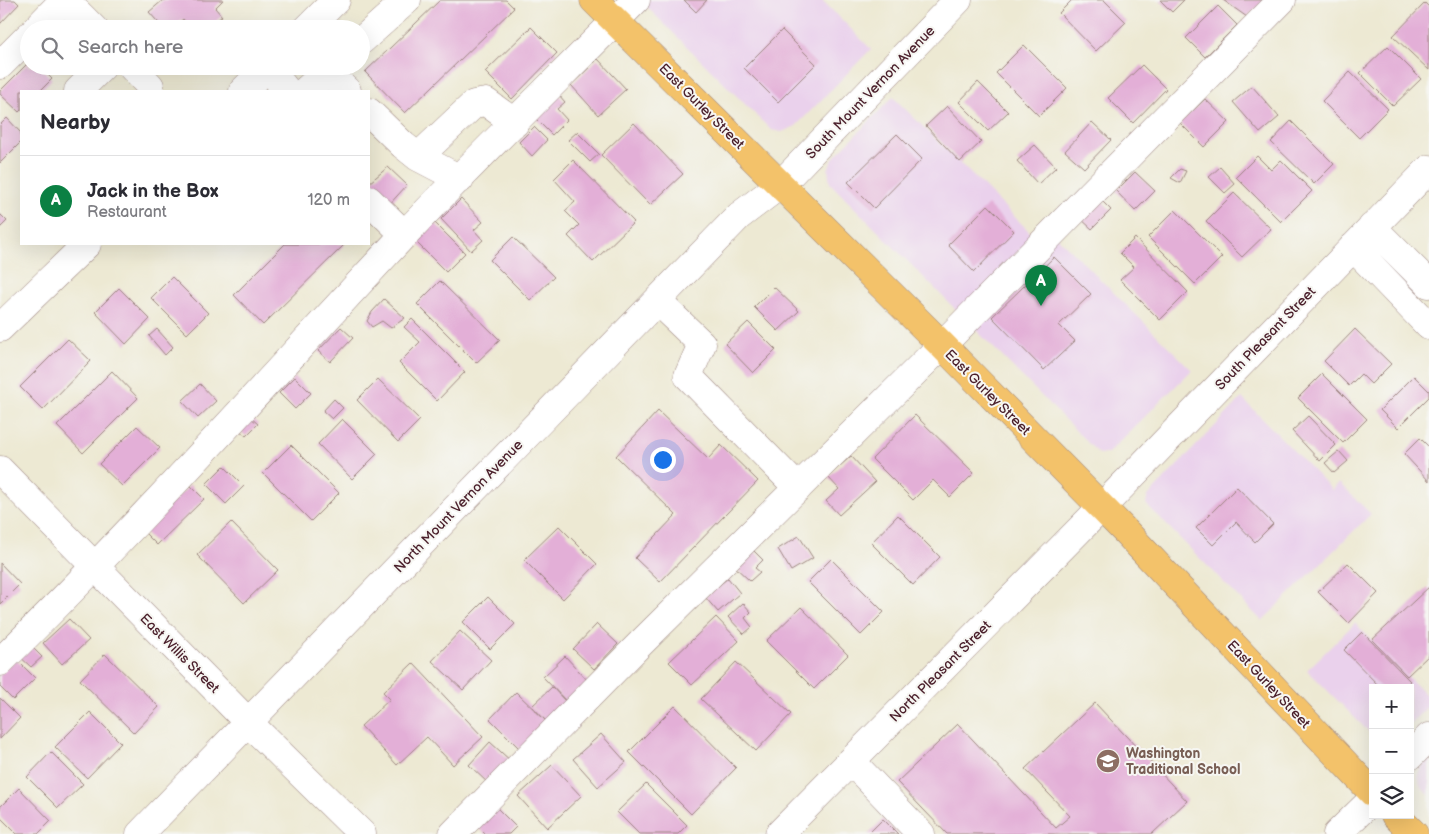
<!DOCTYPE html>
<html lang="en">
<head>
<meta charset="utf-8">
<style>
  :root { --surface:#fff; --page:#f2f2f3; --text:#2b2b33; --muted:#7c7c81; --line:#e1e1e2; --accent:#0b8043 }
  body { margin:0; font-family:"Balsamiq Sans",sans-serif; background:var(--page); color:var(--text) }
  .controls { position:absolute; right:15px; bottom:15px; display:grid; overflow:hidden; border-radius:0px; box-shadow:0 5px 20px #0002 }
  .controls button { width:45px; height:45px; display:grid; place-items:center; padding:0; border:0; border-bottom:1px solid var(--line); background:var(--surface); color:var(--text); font:25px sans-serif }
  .you { position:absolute; left:662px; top:459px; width:18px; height:18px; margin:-12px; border:4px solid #fff; border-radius:50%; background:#1a73e8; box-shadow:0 0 0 8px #1a73e833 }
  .badge { display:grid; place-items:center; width:32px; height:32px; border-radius:50%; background:var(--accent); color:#fff; font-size:16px; font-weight:700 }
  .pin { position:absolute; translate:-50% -41px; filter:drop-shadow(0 1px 2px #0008) }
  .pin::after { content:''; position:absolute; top:26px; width:18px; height:15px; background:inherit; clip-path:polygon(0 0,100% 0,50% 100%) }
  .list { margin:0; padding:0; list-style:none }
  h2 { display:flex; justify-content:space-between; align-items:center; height:65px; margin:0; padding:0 20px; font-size:21px }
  h2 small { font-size:16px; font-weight:400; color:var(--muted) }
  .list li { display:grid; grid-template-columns:32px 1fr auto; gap:15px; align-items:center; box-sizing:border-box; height:90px; padding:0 20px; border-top:1px solid var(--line) }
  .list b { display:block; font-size:19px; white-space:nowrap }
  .list p { margin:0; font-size:16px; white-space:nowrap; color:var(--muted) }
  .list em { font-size:16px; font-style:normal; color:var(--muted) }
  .icon { flex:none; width:28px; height:28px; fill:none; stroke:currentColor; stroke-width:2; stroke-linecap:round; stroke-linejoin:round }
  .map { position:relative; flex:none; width:1429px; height:834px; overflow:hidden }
  .search { position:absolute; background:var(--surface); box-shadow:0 5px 20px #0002; left:20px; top:20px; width:350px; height:55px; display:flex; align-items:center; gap:12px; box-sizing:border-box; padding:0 18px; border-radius:28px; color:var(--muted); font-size:19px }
  .panel { position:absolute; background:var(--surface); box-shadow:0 5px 20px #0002; left:20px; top:90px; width:350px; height:155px; border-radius:0px }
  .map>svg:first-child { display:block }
  .built { fill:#ead1ec }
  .building { fill:#e3afd7 }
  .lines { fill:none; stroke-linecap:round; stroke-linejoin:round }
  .minor-casing { stroke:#9c847f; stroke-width:29 }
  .major-casing { stroke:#9c847f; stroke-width:29 }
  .minor { stroke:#fff; stroke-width:28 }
  .major { stroke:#f3c26a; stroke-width:28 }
  .labels { text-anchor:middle; stroke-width:4; stroke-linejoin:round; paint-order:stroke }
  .street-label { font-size:14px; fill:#4a1f2b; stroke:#f6f6f2 }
  .education-label { font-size:14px; font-weight:bold; fill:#785e54; stroke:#f6f6f2; text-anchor:start }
</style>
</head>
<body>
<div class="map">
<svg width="1429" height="834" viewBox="0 0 1429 834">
  <rect width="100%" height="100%" fill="#f6f6f2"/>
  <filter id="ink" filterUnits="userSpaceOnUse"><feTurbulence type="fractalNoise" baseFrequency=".02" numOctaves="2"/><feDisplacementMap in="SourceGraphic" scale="10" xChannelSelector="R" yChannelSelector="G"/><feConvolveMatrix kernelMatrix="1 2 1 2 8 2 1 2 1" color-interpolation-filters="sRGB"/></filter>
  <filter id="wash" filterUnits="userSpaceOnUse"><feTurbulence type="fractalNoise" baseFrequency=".0096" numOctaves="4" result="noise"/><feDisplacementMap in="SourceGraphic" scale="20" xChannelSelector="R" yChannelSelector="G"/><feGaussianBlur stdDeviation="1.12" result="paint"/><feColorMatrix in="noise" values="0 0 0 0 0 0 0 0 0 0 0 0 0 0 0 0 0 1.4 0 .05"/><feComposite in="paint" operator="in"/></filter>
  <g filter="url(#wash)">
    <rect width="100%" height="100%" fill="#ede9d3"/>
    <path class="built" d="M640,0H822L871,49L796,126L782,132L771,130Z
      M893,97L1031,233L1043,223L1192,370L1108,453L1099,454L830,183L828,169L835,156Z
      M1242,398L1332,490L1339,483L1371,514L1262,621L1146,504L1148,496Z
      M1355,623L1429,698V705L1410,724V688H1373V736L1307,670Z
      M1429,759V795L1420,786L1418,775L1422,765Z"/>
    <g id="blocks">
      <path class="building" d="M0,0H15L19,4L0,24Z
        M163,0H223L215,8L222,16L207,29H192L183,19L172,29H164L149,12Z
        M440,0H506L514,8L405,113L365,72Z
        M684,0H707L696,12Z
        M1072,0H1104L1126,22L1096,51L1059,13Z
        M1160,0H1184L1172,12Z
        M1223,0H1265L1247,17Z
        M1425,3L1429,7V70L1393,36Z
        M1218,6L1237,25L1205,57L1186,38Z
        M531,27L557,53L512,99L485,72Z
        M782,30L816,64L778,102L744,68Z
        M1024,45L1067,88L1039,116L996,73Z
        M1388,46L1421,79L1393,106L1360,73Z
        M598,59L626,89L598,115L571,85Z
        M29,62V66H39L52,79L40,91H21V110L19,112L0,94V91Z
        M1142,65L1166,89L1133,123L1108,98Z
        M1350,72L1388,109L1359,138L1322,101Z
        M978,82L1008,112L988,131L959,102Z
        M1252,86L1279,117L1260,133L1233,102Z
        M559,95L565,102L557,109L567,120L552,135L535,118Z
        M1205,99L1229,122L1204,147L1180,123Z
        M947,106L981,142L960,162L926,126Z
        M7,118L21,133V142L0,163V125Z
        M1291,121L1334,164L1314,184L1271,142Z
        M1092,122L1111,140L1084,168L1065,151Z
        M634,123L683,174L650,205L601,155Z
        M534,127L547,140L532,156L519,142Z
        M577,132L599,154L590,162L568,140Z
        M897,134L922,159L874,208L848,182Z
        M1035,145L1056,167L1038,184L1017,161Z
        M1257,156L1271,170L1281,160L1312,191L1281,222L1236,177Z
        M573,160L634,222L593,262L568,236L579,225L565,211L575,202L554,179Z
        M388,167L407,185L387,207L369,187V183Z
        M1220,167L1235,184L1225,193L1209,177Z
        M1180,169L1186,171L1180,183L1171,178Z
        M1135,172L1155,191L1135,211L1116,191Z
        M1234,193L1271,229L1242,257L1206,221Z
        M461,199L483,222L474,230L483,240L471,251L441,219Z
        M1100,199L1111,210L1092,229L1080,218Z
        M988,205L1014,231L974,272L948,245Z
        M1175,210L1222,257L1195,284L1148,237Z
        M0,214L7,221L0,228Z
        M435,223L465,253L446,272L416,242Z
        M513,237L554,277L530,300L490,260Z
        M1135,238L1188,292L1160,320L1120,280L1134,267L1120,253Z
        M285,244H345L263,325L234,295Z
        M1054,257L1091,294L1059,325L1075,341L1044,370L992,317Z
        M172,277L208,313L187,334L151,298Z
        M440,281L500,340L476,363L417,304Z
        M774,287L799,311L778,331L754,307Z
        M119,288L150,319L126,344L95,312Z
        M384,299L405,318L391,328L382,321L372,327L367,321L372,312Z
        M412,319L465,372L437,401L399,363L420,342L404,327Z
        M748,322L776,350L753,373L725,344Z
        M341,327L353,338L330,362L318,351Z
        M157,329L173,347L165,355L149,336Z
        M1355,329L1391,364L1371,384L1361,374L1349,386L1324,361Z
        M68,339L91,361L43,410L20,387Z
        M112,371L138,398L83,453L57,426Z
        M1322,374L1367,419L1343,443L1298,398Z
        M1414,376L1429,391V397L1398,428L1380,410Z
        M295,377L311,393L295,409L279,393Z
        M378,379L420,420L398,442L357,400Z
        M200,384L216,401L198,418L182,401Z
        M334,399L343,408L332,419L323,411Z
        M658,411L708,459L721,445L758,481L660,582L635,558L676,515L616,456Z
        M915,415L974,473L950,497L933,480L913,500L872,459Z
        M1308,416L1336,445L1320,461L1292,431Z
        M250,417L258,424L246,436L238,429Z
        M342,419L377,454L352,479L318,444Z
        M137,426L160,448L122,486L99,464Z
        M1420,438L1429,447V481L1404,454Z
        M291,445L339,493L311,521L263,473Z
        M1339,451L1348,461L1334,473L1325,463Z
        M851,456L875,482L839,515L826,501L839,489L828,477Z
        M224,466L244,486L226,504L206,484Z
        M190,485L204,499L157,545L143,531Z
        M1237,487L1273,524L1255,542L1236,522L1213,545L1196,528Z
        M898,515L940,557L913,585L871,543Z
        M231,522L278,570L244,603L197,555Z
        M559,526L597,564L563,599L524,560Z
        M799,536L813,558L791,571L778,549Z
        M751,548L763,560L755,568L760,572L750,581L733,565Z
        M831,559L884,612L861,635L808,582Z
        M0,563L20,584L0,604Z
        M1348,563L1378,593L1349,623L1318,592Z
        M728,578L740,593L718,612L705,597Z
        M1429,587V655L1407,676L1372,640Z
        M488,597L515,624L490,649L463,622Z
        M743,603L751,612L745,618L752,627L744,634L728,617Z
        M801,607L848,655L814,689L766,641Z
        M716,617L739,641L692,685L669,662Z
        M69,619L89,640L62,664L43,643Z
        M597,624L618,644L594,669L573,649Z
        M460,631L491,660L463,690L432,661Z
        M1362,632L1410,681L1403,688H1381L1344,650Z
        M28,643L42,657L31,667L17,654Z
        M105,654L159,707L134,733L80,680Z
        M565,656L589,682L567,702L543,677Z
        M16,659L35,678L13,700L0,687V675Z
        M736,662L791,714L756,751L701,699Z
        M413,663L483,737L453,765L427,737L397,765L361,726L390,699L383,692Z
        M552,687L566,702L546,721L532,706Z
        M516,692L547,722L520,749L490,719Z
        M0,698L20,718L0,739Z
        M1095,703L1187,801L1152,834H947L897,782L958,724L1056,828L1070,816L1025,769Z
        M675,706L736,768L691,814L629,752Z
        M90,712L121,743L87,778L55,747Z
        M601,734L626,762L598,787L573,759Z
        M490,742L512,762L490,785L469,765Z
        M51,752L83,784L58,808L27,777Z
        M552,765L581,796L547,828L518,796Z
        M646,784L687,825L678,834H639L617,812Z
        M19,788L51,821L38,834H17L0,817V807Z
        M497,808L516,827L509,834H485L478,827Z
        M883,819L898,834H868Z"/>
    </g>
  </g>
  <g filter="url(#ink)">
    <use href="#blocks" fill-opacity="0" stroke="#9c847f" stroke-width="1"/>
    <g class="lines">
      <g class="minor-casing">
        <path id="minor" d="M65,0L94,29
          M36,29L64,0
          M307,29L336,0
          M361,41L407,0
          M0,65L29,36
          M131,66L150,86
          M268,67L287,91
          M327,72L347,91
          M78,91L103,66
          M243,91L268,66
          M305,91L333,66
          M369,112L403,145L418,157
          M460,179L418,157L474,104L486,102L515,123
          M369,200L405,235
          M1372,227L1429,284
          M1353,247L1429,326
          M657,301L702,344L688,376L798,488
          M0,328L87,244
          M0,470L248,722L362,834
          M0,662C140,525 269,379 403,236C479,156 558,79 636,0
          M1410,756L1429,737
          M851,761L921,834
          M140,834L739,216L781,184L958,0
          M453,834L639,645L942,345L1282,0
          M779,834L1102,507L1429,169
          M1337,834L1373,799"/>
      </g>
      <g class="major-casing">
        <path id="major" d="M594,0L942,345L1126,532L1373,793
          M1395,815L1414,834"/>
      </g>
      <use href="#minor" class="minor"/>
      <use href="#major" class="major"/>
    </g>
  </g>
  <defs>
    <g id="school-disc" transform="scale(1.25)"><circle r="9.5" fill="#8d6e63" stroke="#f6f6f2"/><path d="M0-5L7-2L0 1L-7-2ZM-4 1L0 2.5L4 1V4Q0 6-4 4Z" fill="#fff"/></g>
  </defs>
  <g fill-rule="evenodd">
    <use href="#school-disc" x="1108" y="761"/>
  </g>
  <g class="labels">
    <g class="street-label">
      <text transform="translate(870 92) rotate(-46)" y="5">South Mount Vernon Avenue</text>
      <text transform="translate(702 106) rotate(45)" y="5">East Gurley Street</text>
      <text transform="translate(1265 338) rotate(-46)" y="5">South Pleasant Street</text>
      <text transform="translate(988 392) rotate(45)" y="5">East Gurley Street</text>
      <text transform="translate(458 506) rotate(-46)" y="5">North Mount Vernon Avenue</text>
      <text transform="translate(180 653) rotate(45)" y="5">East Willis Street</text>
      <text transform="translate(940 671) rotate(-45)" y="5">North Pleasant Street</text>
      <text transform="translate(1269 684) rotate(47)" y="5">East Gurley Street</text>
    </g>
    <g class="education-label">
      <text x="1126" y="758">Washington<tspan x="1126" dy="16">Traditional School</tspan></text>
    </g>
  </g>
</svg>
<div class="controls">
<button>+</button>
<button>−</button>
<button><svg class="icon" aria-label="layers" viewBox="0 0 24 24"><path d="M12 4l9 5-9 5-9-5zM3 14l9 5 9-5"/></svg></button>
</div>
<div class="you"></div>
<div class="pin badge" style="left:1041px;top:306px">A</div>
<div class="search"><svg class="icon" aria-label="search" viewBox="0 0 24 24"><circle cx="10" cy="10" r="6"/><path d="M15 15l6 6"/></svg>Search here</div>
<section class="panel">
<h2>Nearby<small></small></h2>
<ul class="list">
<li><span class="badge">A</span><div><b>Jack in the Box</b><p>Restaurant</p></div><em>120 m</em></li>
</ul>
</section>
</div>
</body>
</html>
